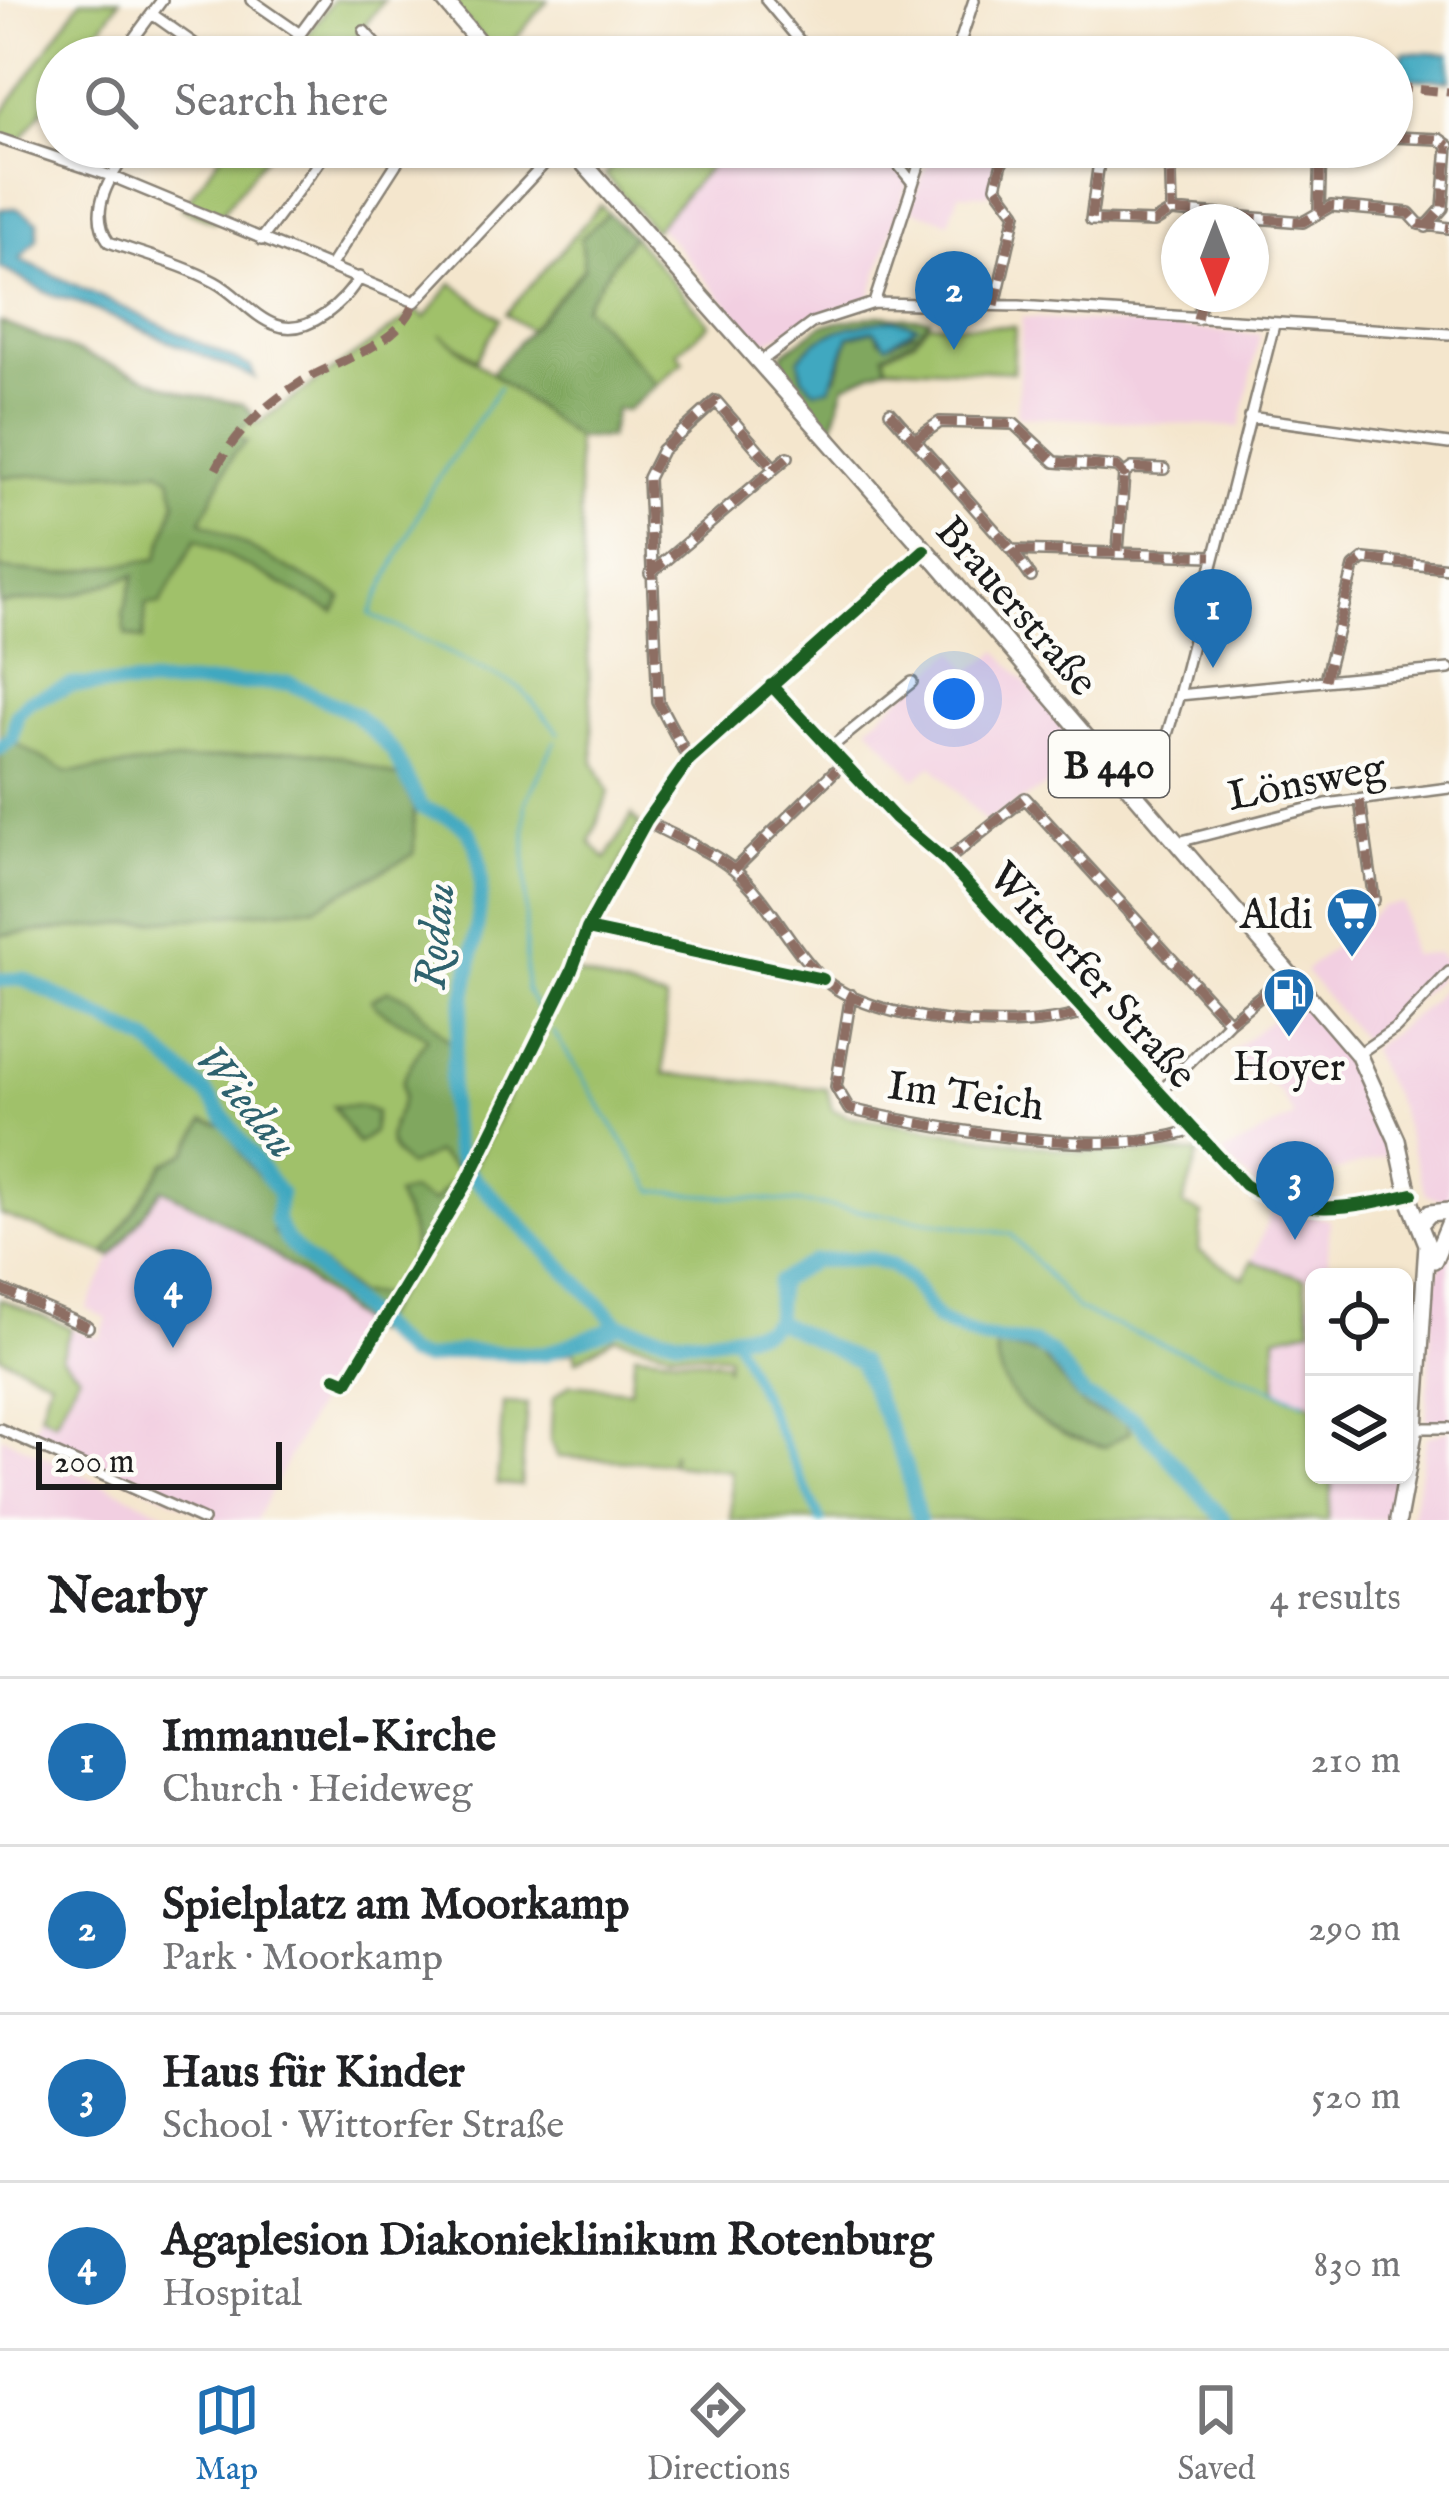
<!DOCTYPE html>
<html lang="en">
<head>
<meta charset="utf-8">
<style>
  :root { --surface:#fff; --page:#f2f2f2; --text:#202124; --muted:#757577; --line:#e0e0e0; --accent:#1f6fb2 }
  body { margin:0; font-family:"IM FELL English",serif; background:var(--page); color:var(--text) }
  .controls { position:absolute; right:36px; bottom:36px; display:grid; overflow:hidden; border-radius:18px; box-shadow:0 3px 9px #0004 }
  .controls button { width:108px; height:108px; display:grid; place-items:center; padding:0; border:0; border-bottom:3px solid var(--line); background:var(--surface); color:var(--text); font:60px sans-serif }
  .compass { position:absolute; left:1161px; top:204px; width:108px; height:108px; border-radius:50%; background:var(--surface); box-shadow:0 3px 9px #0004; rotate:180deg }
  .scale { position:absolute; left:36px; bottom:30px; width:246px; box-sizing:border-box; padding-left:12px; border:6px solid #1c1c1c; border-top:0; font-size:33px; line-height:42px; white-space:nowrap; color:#1c1c1c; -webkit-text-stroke:9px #fdfcf7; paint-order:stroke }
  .you { position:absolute; left:954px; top:699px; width:42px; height:42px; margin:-30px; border:9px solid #fff; border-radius:50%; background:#1a73e8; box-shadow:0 0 0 18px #1a73e833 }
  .badge { display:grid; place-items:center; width:78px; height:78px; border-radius:50%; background:var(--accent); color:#fff; font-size:39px; font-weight:700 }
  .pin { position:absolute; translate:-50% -99px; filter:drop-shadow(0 3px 6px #0008) }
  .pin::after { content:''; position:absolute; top:63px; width:42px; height:36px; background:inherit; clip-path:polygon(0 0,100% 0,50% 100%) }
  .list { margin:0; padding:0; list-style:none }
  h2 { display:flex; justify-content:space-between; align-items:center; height:156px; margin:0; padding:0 48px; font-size:51px }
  h2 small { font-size:39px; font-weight:400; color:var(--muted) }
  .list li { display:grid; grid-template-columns:78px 1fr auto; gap:36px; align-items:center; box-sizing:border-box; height:168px; padding:0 48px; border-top:3px solid var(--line) }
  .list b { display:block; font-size:45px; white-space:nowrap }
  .list p { margin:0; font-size:39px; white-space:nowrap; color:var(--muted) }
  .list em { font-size:39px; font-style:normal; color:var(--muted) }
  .icon { flex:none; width:66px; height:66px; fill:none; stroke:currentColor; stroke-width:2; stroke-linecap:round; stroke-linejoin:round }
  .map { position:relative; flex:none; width:1449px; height:1520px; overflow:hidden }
  .search { position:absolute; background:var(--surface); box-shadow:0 3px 9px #0004; left:36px; right:36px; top:36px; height:132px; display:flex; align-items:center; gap:30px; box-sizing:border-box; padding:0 42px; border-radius:66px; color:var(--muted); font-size:45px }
  .sheet { height:828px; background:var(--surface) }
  nav { display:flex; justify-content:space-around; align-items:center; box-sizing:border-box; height:168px; border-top:3px solid var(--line); background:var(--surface); font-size:33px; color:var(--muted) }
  nav a { display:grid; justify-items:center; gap:6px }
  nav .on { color:var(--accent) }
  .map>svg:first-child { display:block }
  .built { fill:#f2cfe1 }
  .green { fill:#a0c16b; stroke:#5e6e44; stroke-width:3 }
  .forest { fill:#80a75f; stroke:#4e623e; stroke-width:3; fill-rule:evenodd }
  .water { fill:#40a8c0; stroke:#2e626e; stroke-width:3 }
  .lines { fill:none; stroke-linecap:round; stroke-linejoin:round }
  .stream { stroke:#40a8c0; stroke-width:3 }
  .canal { stroke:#40a8c0; stroke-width:9 }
  .river { stroke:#40a8c0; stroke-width:15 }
  .street-casing { stroke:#888174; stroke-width:14 }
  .primary-casing { stroke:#888174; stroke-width:20 }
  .street { stroke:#fff; stroke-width:9 }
  .primary { stroke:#fff; stroke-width:15 }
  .quiet { stroke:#8d6e63; stroke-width:9; stroke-dasharray:18 9; stroke-linecap:butt }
  .cycleway-casing { stroke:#fdfcf7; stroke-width:20 }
  .cycleway { stroke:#1b5e20; stroke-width:12 }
  .labels { text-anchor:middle; stroke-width:9; stroke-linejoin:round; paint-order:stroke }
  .shield { fill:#fdfcf7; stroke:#605f5e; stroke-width:3 }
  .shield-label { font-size:39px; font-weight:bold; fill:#1c1c1c }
  .street-label { font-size:42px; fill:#1c1c1c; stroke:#fdfcf7 }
  .poi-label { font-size:42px; fill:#1c1c1c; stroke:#fdfcf7; text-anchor:end }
  .water-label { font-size:45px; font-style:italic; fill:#2e626e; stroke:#fdfcf7 }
</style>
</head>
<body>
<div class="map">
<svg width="1449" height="1520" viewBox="0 0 1449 1520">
  <rect width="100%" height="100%" fill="#fdfcf7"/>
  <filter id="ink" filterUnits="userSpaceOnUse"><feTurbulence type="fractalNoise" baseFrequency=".00833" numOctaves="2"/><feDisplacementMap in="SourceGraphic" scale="24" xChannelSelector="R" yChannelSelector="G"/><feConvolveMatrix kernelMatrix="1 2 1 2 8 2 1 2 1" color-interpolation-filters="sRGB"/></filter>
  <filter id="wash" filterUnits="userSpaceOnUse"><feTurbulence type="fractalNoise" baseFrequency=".004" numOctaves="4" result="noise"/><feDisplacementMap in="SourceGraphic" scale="48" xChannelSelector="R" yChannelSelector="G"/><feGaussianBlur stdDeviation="2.7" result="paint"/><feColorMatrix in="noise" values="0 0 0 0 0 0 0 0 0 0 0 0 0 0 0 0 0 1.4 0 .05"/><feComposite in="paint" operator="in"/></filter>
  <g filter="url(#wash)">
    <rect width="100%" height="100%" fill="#f4e6cd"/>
    <path class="built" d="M728,147H919L870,297L822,313L762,344L658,225Z
      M933,147H1004L991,194H959L949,222L910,209Z
      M1022,317L1260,334L1240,427L1017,416Z
      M955,651L970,671L998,651L1092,758L986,822L932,765L915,779L868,726Z
      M1403,903L1411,955L1437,953L1449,963L1434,984L1364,1042L1305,971L1383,906Z
      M1449,980V1198L1441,1200L1426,1194L1399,1108L1370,1050L1431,1002Z
      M1299,996L1344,1052L1393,1154L1333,1172L1323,1161L1262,1191L1222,1154L1294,1116L1280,1092L1230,1053Z
      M161,1189L233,1223L305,1274L359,1324L256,1520H219L32,1436L51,1379L0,1356V1299L100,1339L107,1318L86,1309L112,1257Z
      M1272,1210L1330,1219L1327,1273L1304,1278L1252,1261Z
      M1449,1244V1424L1426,1428L1432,1309L1437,1273Z
      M1314,1300V1405L1276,1391V1335L1312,1328L1308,1302Z
      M1449,1430V1520H1411L1427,1437Z
      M1,1436L29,1449L180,1520H0Z
      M1333,1475H1395L1386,1519L1328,1520Z"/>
    <path class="green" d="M81,0H120L80,57H57V89L20,142L0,139V117Z
      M333,0H384L341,57H292Z
      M447,0H548L500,57Z
      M226,147H273L215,222L182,209Z
      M629,147H708L718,157L654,230L605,175Z
      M600,205L608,213L581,238L584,268L529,330L506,314Z
      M632,236L710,324L677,352L684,361L657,385L584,306Z
      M452,283L500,319L477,359L440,334L576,438L594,762L609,792L590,842L606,859L632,815L640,825L566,970L666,1000L664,1074L827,1089L832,1109L847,1116L1081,1152L1199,1153L1183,1205L1202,1214L1199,1251L1244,1278L1252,1261L1304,1278L1312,1328L1276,1336V1391L1314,1405V1475H1333L1328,1520H731V1471L672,1464L673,1452L670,1463L558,1457L550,1441L553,1398L570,1384L630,1390L635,1353L726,1362V1369L728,1356L670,1351L615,1337L576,1361L574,1351C540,1363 505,1354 470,1355C446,1355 428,1366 404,1359L273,1233L165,1164L105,1254L0,1214V322L258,423L417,311L425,318Z
      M929,323L1015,327L1013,372L887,366L884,356L915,340Z
      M0,1299L71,1328L61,1357L79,1374L55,1421L40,1413L50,1379L0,1356Z
      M503,1403L527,1404L521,1486L497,1484Z"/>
    <path class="forest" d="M608,213L632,236L584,306L657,385L627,410L616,409L609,438H576L491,373L584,269L581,238Z
      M879,315L930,319L914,338L884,354L887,366L845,385L831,432L785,375L782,354L822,325ZM871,323L914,332L893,343L880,340L874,330L849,337L837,377L809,347Z
      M0,322L188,394L243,404L254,416L235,435L247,442L234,453L201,521L342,598L334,612L196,539L160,604H146L143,640L126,635L123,614L135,575L70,596L0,604V569L60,574L157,559L176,501L170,478L160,470L0,477Z
      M12,741L67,772L294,750L340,756L400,778L414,808V854L315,907L0,935V750Z
      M389,990L409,999L454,1047L445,1128L460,1172L538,1032L466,1182L371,1334C305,1274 242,1227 162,1189L112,1257L105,1254L165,1164L187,1152L204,1121L224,1126L250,1167L276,1195L273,1233L288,1247L293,1240L356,1294L385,1295C421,1249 420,1247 396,1195L410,1191L433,1202L460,1173L436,1153L408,1166C375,1138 394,1129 403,1099C405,1093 401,1087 403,1080C408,1066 420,1052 426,1038C410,1023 383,1017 371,1000Z
      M333,1106H360L376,1112L373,1132L358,1144Z
      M996,1346L1040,1354L1085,1408L1126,1421L1130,1432L1105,1447C1055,1436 996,1405 996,1346Z"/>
    <path class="water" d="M1403,52L1449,54V81L1397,77Z
      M16,208L38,221L37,239L20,259L251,367L255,378L72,300C43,296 27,280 0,268V209Z
      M893,319L917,326L887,345L874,330L849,336L830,388L815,390L802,377L799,359C821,328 858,325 893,319Z"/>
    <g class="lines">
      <path class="stream" d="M499,388L428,494L370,614L520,688L559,733
        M540,1013L526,990L525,804L555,741
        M553,1031L654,1191L814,1204L1011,1234L1078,1310L1305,1402"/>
      <path class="canal" d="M733,1336L821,1520"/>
      <path class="river" d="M0,748L12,738L17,714L29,701L73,685L289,683L355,714L392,750L422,808C439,814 460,818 470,834C512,900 416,1086 464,1168L620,1325
        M0,980L24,979L149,1042L207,1094L280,1194L276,1219L286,1240L407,1355L425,1359L461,1351L544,1354L620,1325L679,1339H708L764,1330L776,1321L778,1282L814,1261L870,1258L891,1265L909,1279L938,1320L980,1338L1035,1344L1052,1354L1084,1396L1135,1419L1224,1520
        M776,1321L860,1362L906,1466L919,1520"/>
    </g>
  </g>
  <g filter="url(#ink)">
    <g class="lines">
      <g class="street-casing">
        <path id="street" d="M251,0L300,34
          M766,0L813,57
          M152,14L213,57
          M364,31L388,57
          M120,57L162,0
          M283,57L325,0
          M955,57L974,0
          M1392,137L1439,139L1449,146
          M0,139L111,176L415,302L560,147
          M131,147C112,174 86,211 109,242C144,255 182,264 215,282C236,293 253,317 276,325C307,337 346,302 359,277
          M884,147L913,183
          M1101,147L1091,220L1154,222L1172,211L1220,215
          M1170,147L1172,211
          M1319,210L1321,147
          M1218,222L1220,215L1303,222L1331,206L1409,213L1419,224L1449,228
          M1426,227L1443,208L1448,146
          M261,240L330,147
          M331,265L407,147
          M874,303L925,147
          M995,305L1016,213L996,186L1006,147
          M1197,319L1203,294
          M760,362L812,323L874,303L1019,306L1449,334
          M890,412L1012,550L1212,556
          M1249,417L1449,444
          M917,438L940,422L1014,424L1055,462L1117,467L1124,474L1132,468L1164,469
          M1012,550L1031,577
          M1118,551L1124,474
          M650,574L788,457
          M1325,680L1354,567L1364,559L1449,568
          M771,685L895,818L946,861L1245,1185C1299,1219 1352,1208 1412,1194
          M1179,695L1449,669
          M830,748L912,682
          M689,760L658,702L648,478L662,450L716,401L773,467
          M1133,792L1159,761L1179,695L1274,325
          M1360,800L1374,900
          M646,821C674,837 710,850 734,870C769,899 789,946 821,977C872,1025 1022,1035 1086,1012
          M1178,842L1326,804L1449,788
          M946,861L1025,798L1229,1022L1289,973
          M734,870L843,763
          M823,979L587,929L646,821L689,760L924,550
          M851,995L836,1087L849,1109C936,1129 1109,1160 1192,1130
          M1358,1054L1396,1028L1449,972
          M1158,1094L1229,1022
          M0,1289L88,1327
          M1415,1428H1449
          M0,1429L203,1520"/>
      </g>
      <g class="primary-casing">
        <path id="primary" d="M444,0L491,57
          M569,147L937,563L1358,1054L1397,1140L1411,1204L1427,1244L1415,1428L1398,1520
          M1421,1223L1430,1213L1449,1211
          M1434,1260L1449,1224"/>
      </g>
      <use href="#street" class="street"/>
      <use href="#primary" class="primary"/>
      <path class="quiet" d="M1392,87L1449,92
        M1392,137L1439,139L1449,146
        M1101,147L1091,220L1154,222L1172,211L1220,215
        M1170,147L1172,211
        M1319,210L1321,147
        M1218,222L1220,215L1303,222L1331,206L1409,213L1419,224L1449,228
        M1426,227L1443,208L1448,146
        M995,305L1016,213L996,186L1006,147
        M1197,319L1203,294
        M890,412L1012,550L1212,556
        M917,438L940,422L1014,424L1055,462L1117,467L1124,474L1132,468L1164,469
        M216,469C235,433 266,404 301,382C339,359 398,347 415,302
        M1012,550L1031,577
        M1118,551L1124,474
        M650,574L788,457
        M1325,680L1354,567L1364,559L1449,568
        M689,760L658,702L648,478L662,450L716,401L773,467
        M1360,800L1374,900
        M646,821C674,837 710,850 734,870C769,899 789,946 821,977C872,1025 1022,1035 1086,1012
        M946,861L1025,798L1229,1022L1289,973
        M734,870L843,763
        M851,995L836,1087L849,1109C936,1129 1109,1160 1192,1130
        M0,1289L88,1327"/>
      <g class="cycleway-casing">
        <path id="cycleway" d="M771,685L895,818L946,861L1245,1185C1299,1219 1352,1208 1412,1194
          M587,929L823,979
          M335,1377L347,1382L467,1182L572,970L587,929L646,821L689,760L924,550"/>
      </g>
      <use href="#cycleway" class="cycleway"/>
    </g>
  </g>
  <defs>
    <g id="supermarket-pin" transform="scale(2.7)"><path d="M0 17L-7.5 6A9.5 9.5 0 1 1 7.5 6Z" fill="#1f6fb2" stroke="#fdfcf7"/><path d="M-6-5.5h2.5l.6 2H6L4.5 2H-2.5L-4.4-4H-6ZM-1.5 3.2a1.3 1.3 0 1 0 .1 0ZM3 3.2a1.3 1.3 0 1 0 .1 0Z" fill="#fff"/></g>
    <g id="fuel-pin" transform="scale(2.7)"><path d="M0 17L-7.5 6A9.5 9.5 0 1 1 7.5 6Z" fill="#1f6fb2" stroke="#fdfcf7"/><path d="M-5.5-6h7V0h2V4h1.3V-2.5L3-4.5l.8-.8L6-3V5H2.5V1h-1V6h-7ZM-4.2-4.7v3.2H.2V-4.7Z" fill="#fff"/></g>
  </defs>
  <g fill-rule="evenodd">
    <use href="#supermarket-pin" x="1352" y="913"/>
    <use href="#fuel-pin" x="1289" y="993"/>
  </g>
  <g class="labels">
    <rect class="shield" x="1049" y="731" width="120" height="66" rx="9"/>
    <g class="shield-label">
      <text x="1109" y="778">B 440</text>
    </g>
    <g class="street-label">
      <text transform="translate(1018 605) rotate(49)" y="15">Brauerstraße</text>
      <text transform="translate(1306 780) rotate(-11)" y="15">Lönsweg</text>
      <text transform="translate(1094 974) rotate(48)" y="15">Wittorfer Straße</text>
      <text transform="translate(966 1094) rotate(8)" y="15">Im Teich</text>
    </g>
    <g class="poi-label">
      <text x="1313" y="928">Aldi</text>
      <text x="1289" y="1080" text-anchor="middle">Hoyer</text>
    </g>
    <g class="water-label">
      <text transform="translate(433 936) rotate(-85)" y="16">Rodau</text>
      <text transform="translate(248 1100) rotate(50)" y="16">Wiedau</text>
    </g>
  </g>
</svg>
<div class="controls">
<button><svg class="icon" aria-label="locate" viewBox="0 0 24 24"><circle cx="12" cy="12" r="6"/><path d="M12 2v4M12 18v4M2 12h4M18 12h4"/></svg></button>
<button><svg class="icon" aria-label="layers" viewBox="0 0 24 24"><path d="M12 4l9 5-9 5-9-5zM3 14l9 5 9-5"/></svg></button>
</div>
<svg class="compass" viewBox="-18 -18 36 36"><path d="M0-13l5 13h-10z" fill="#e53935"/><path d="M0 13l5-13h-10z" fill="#757577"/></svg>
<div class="scale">200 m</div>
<div class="you"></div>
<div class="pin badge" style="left:1213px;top:668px">1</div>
<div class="pin badge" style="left:954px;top:350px">2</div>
<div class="pin badge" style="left:1295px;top:1240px">3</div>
<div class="pin badge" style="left:173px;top:1348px">4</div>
<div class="search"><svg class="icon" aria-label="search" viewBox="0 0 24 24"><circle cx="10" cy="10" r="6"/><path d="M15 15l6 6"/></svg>Search here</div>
</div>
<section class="sheet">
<h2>Nearby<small>4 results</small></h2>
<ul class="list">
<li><span class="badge">1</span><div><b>Immanuel-Kirche</b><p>Church · Heideweg</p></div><em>210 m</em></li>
<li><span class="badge">2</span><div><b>Spielplatz am Moorkamp</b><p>Park · Moorkamp</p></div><em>290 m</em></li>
<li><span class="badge">3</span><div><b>Haus für Kinder</b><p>School · Wittorfer Straße</p></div><em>520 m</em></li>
<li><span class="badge">4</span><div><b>Agaplesion Diakonieklinikum Rotenburg</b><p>Hospital</p></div><em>830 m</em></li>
</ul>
</section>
<nav>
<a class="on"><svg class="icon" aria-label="map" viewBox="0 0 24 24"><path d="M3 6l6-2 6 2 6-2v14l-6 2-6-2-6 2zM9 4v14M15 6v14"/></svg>Map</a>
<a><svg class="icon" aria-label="directions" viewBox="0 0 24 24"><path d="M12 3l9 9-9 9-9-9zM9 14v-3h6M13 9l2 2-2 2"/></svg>Directions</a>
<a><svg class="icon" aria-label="saved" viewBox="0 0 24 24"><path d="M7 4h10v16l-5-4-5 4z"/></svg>Saved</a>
</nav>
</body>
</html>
